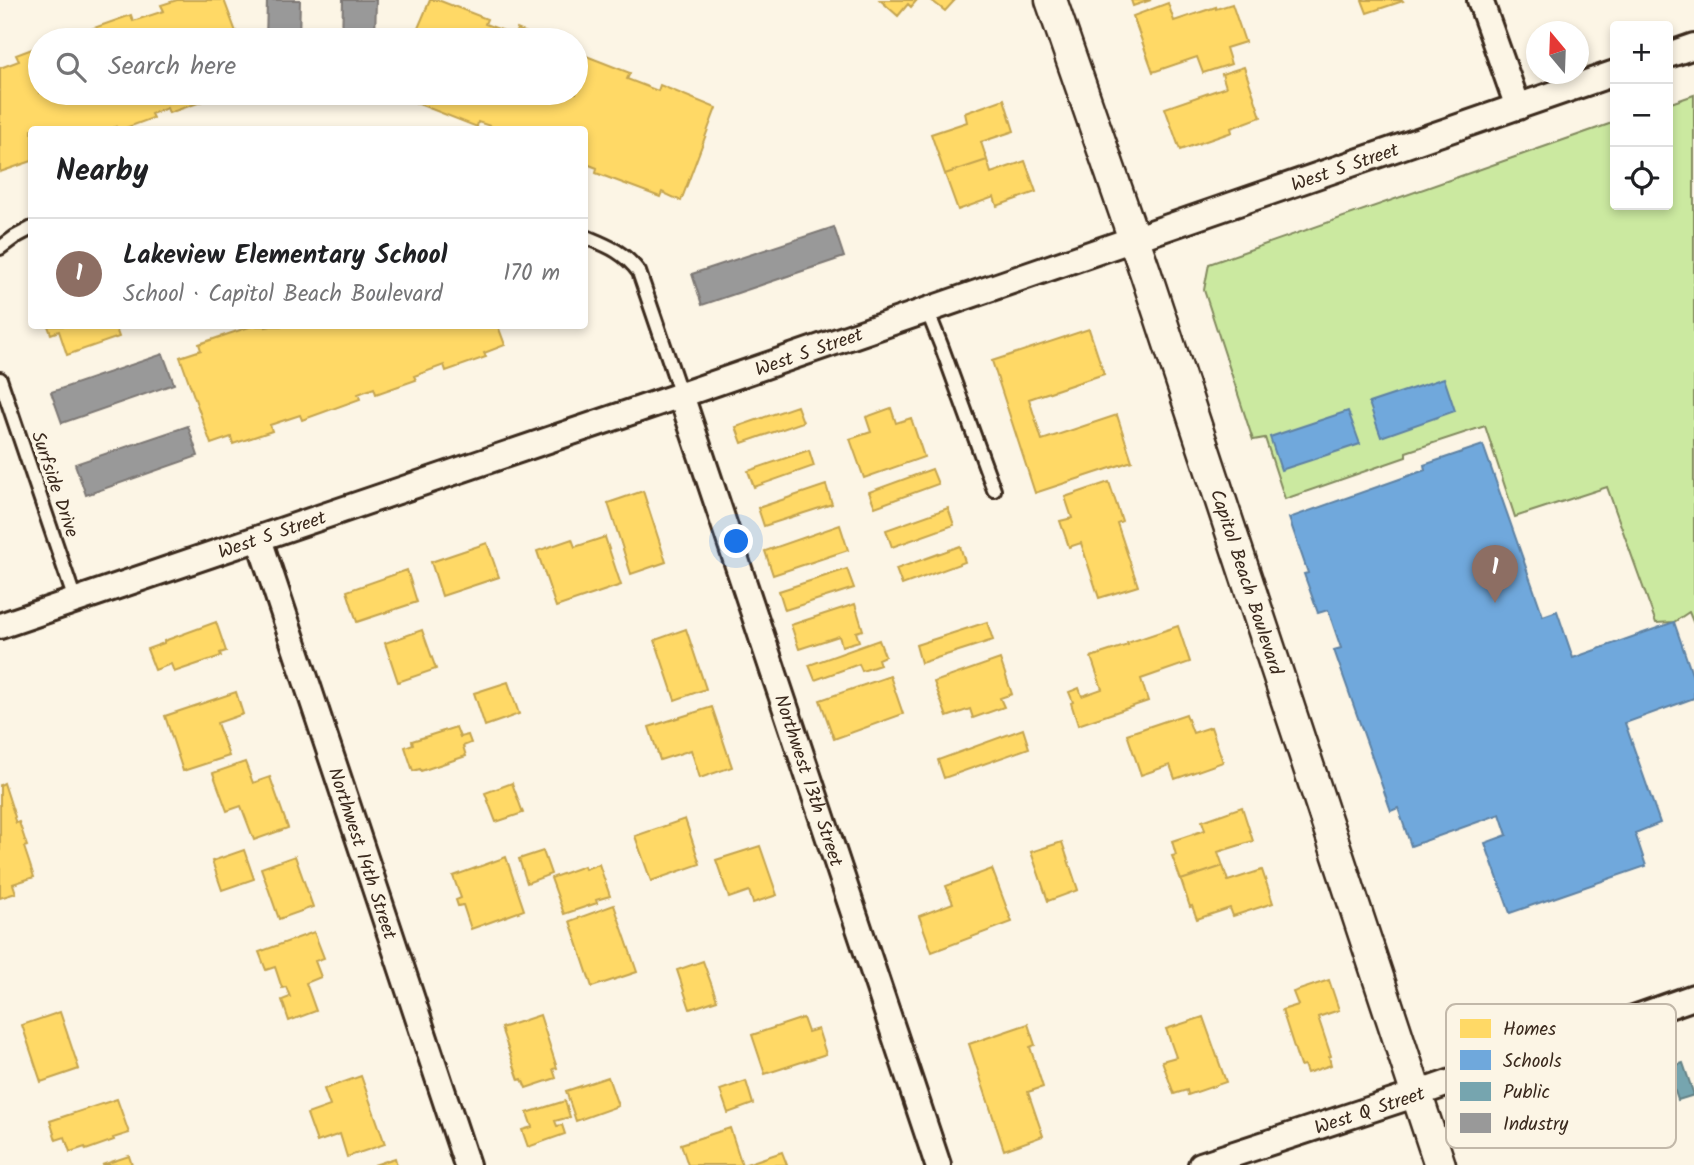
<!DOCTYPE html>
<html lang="en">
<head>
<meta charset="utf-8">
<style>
  :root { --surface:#fff; --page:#f2f2f2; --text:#202124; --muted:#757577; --line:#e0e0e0; --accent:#3b2a1e }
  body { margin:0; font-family:Kalam,sans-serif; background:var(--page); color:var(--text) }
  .controls { position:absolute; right:21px; top:21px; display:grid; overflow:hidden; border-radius:7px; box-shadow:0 4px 10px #0003 }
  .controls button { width:63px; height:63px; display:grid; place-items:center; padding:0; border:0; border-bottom:2px solid var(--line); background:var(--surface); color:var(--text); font:35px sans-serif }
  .compass { position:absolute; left:1526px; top:21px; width:63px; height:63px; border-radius:50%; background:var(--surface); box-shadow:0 4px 10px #0003; rotate:341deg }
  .you { position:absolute; left:737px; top:542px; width:24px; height:24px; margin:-18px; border:5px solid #fff; border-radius:50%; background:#1a73e8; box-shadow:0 0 0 10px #1a73e833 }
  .badge { display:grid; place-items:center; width:46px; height:46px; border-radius:50%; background:var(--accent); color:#fff; font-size:23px; font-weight:700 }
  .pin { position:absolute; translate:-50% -58px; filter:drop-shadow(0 2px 4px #0008) }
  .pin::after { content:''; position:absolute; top:37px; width:24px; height:21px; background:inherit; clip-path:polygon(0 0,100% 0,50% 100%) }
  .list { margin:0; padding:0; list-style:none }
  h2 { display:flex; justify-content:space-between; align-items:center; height:91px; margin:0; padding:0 28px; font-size:30px }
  h2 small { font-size:23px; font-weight:400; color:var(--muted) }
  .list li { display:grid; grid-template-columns:46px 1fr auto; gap:21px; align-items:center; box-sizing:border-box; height:112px; padding:0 28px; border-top:2px solid var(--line) }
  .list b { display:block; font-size:26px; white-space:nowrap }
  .list p { margin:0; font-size:23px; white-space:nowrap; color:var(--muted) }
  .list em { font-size:23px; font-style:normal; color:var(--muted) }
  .icon { flex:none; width:38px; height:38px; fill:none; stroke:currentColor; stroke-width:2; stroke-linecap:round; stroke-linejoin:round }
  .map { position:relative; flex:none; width:1694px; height:1165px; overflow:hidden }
  .search { position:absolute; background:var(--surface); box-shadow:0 4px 10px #0003; left:28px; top:28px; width:560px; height:77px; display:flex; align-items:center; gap:18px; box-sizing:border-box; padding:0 24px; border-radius:38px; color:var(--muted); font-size:26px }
  .panel { position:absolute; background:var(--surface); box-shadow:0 4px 10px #0003; left:28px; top:126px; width:560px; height:203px; border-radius:7px }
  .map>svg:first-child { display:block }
  .green { fill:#cbe9a0; stroke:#838a5f; stroke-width:2 }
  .homes { fill:#ffd966; stroke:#c4a450; stroke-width:2 }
  .schools { fill:#6fa8dc; stroke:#5f82a3; stroke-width:2 }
  .public { fill:#76a5af; stroke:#648084; stroke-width:2 }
  .industry { fill:#999; stroke:#7d7874; stroke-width:2 }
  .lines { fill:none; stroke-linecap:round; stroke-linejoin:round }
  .service-casing { stroke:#3b2a1e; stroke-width:18 }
  .minor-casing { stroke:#3b2a1e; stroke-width:30 }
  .tertiary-casing { stroke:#3b2a1e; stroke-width:35 }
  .service { stroke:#fcf5e5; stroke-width:12 }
  .minor { stroke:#fcf5e5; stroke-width:24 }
  .tertiary { stroke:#fcf5e5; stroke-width:30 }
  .labels { text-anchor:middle; stroke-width:7; stroke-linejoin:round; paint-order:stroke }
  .street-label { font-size:19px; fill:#3b2a1e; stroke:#fcf5e5 }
  .key { fill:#fcf5e5; stroke:#c2b8a9; stroke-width:2 }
  .key-label { font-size:19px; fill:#3b2a1e }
</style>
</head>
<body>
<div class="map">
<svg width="1694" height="1165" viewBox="0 0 1694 1165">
  <rect width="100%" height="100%" fill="#fcf5e5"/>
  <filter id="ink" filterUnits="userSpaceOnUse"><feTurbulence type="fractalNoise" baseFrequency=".0143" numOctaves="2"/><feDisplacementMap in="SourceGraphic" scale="14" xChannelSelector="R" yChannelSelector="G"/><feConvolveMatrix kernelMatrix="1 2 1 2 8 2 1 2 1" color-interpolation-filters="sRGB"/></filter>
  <g filter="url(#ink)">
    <path class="green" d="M1694,95V624L1689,612L1674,622L1656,623L1607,487L1515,517L1485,426L1406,452V457L1285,499L1265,438L1253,440L1204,290L1209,264L1615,122V205H1668V104Z"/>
    <path class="homes" d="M177,0H224L239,40H73L71,36L131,15L133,21L164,11L161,5Z
      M430,0H438L487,19L485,24L515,35L517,29L545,40H413Z
      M880,0H917L911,7L908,4L898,16Z
      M931,0H955L945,11Z
      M1131,0H1151L1133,6Z
      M1362,0H1402L1403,1L1367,13Z
      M1168,3L1174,21L1216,7V9L1232,4L1245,42L1226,48L1231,64L1203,73L1197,57L1153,72L1133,16Z
      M40,46V93H227L169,113L167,108L151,114L153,118L120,130H116V127L107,130H32V161L0,172V68L19,61L16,55Z
      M576,52L630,73L627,79L658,91L660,85L716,108L681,201L662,192L660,197L596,173L597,168L584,163V130H491L493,127L478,122L477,127L411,101L413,97L403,93H576Z
      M1244,67L1261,117L1231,128L1232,132L1180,150L1165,108L1226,87L1222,74Z
      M1004,99L1014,131L981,142L987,160L945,174L931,134L967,122L965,113Z
      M987,160L991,173L1025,161L1036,192L997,206L994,197L958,210L945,174Z
      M48,326H115L119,337L67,355L59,331L51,334Z
      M252,326H266V327L271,326H498L505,345L484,353L486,357L446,371L444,365L414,376L416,380L376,394L374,388L358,394L360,399L302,420L300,415L270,425L272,431L233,444L231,437L211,444L180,357L201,350L199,344Z
      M1089,329L1104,374L1029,399L1042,440L1117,415L1132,461L1035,493L992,361Z
      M797,406L803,422L742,443L736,427Z
      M891,408L896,423L911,418L924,457L864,478L850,439L871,432L866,417Z
      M809,450L814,466L754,487L748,471Z
      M932,469L938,484L875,507L869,492Z
      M1109,482L1122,521L1117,523L1138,586L1099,598L1081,543L1069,547L1060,521L1072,518L1065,497Z
      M826,485L832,504L764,526L758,508Z
      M643,491L666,562L631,574L608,503Z
      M948,508L954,525L892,547L886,530Z
      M840,525L848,550L773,575L765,551Z
      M605,537L621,585L556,607L537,551L572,539L575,547Z
      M487,543L499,577L442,596L431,562Z
      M960,546L965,562L902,585L896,569Z
      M847,569L854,588L785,610L779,591Z
      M407,570L417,602L357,622L347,591Z
      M855,604L863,630L856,632L859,641L842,646L839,636L799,649L791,625Z
      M216,622L226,651L220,653L221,656L174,672L171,664L155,670L147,649L164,643V641Z
      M987,622L993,640L921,663L916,645Z
      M1178,626L1190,662L1141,679L1148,701L1078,725L1071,703L1073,702L1069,692L1079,688L1082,696L1102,689L1091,657L1128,645L1127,643Z
      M686,629L706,689L675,700L655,640Z
      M422,630L436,669L398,682L385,643Z
      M879,640L885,656L878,659L880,665L862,671L859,664L815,680L809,665Z
      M1000,659L1012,694L1000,698L1004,707L973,718L970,709L947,717L934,682Z
      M890,676L903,714L834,739L820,700Z
      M508,682L519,714L485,726L474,693Z
      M236,692L243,714L217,723L229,756L183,771L165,716Z
      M712,707L732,767L700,778L691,750L660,760L649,727Z
      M1186,714L1193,733L1211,727L1223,762L1175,779L1170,765L1141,775L1127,734Z
      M456,727L460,737L468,735L471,743L463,746L466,756L421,771L420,769L413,771L405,747L413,744L412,741Z
      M1023,729L1029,748L944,778L938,760Z
      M245,762L253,783L270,777L288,828L254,840L241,806L227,811L213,773Z
      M4,783L15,817L14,818L16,823L19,822L27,846L24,847L34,877L13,884L16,893L0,898V785Z
      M512,783L523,813L496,822L485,793Z
      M1242,807L1253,841L1218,852L1223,866L1181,880L1172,856L1176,855L1172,841L1205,830L1202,821Z
      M685,819L700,864L651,881L635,836Z
      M1062,842L1078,890L1048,901L1031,852Z
      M760,846L777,895L753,903L749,891L729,898L716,860Z
      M244,850L254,879L222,890L212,861Z
      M543,851L551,874L527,883L519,859Z
      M295,856L313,907L279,919L261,868Z
      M506,857L524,910L471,929L463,905L458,906L456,900L461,898L453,876Z
      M599,864L610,896L596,900L597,903L564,914L551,878L584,866L585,869Z
      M1223,866L1228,881L1262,870L1273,903L1233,916L1230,908L1197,919L1192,906L1190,907L1181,880Z
      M992,869L1012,922L932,952L919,916L953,903L946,886Z
      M614,905L637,972L592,987L570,921Z
      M314,932L324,958L315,961L321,977L306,983L316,1011L289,1021L282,1000L290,997L286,987L282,988L275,967L266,970L259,952Z
      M703,961L717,1000L690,1009L677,970Z
      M1329,980L1339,1010L1318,1017L1331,1056L1329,1057L1331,1065L1307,1073L1304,1065L1300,1066L1282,1010L1298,1005L1293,992Z
      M60,1012L79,1069L41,1082L22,1025Z
      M540,1015L557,1068L553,1069L556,1078L526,1088L522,1079L519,1080L501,1028Z
      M1203,1017L1226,1082L1188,1095L1187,1090L1174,1094L1162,1061L1176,1057L1166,1029Z
      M803,1018L808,1032L818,1029L826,1054L765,1074L752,1035Z
      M1028,1024L1035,1045L1030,1047L1043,1087L1028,1092L1043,1136L1004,1150L969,1044Z
      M361,1076L385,1144L347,1157L340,1134L317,1142L307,1114L330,1106L324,1089Z
      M608,1077L618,1106L576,1121L566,1091Z
      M746,1081L753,1104L728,1113L720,1090Z
      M117,1099L129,1133L113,1138L114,1140L86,1150L85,1147L70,1152L65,1137L56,1140L50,1121Z
      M565,1101L570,1117L555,1121L557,1126L562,1125L565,1134L528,1147L522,1130L532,1127L527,1113Z
      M730,1128L742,1165H688L681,1144Z
      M782,1152L787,1165H743Z
      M129,1156L132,1165H102Z
      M395,1158L397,1165H374Z"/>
    <path class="schools" d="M1444,378L1455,411L1381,437L1369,403Z
      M1348,411L1360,444L1281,470L1270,437Z
      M1483,445L1543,616L1557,611L1573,658L1674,622L1694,680V698L1625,723L1660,823L1635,833L1646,866L1510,913L1485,843L1507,835L1500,814L1411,846L1398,808L1391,811L1334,650L1341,648L1328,610L1318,613L1304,574L1308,573L1289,518L1425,470L1424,465Z"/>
    <path class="public" d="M1683,1063L1694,1095L1678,1100L1667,1068Z"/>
    <path class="industry" d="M267,0H300L299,40H266Z
      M343,0H376L375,40H342Z
      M834,227L844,257L702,305L692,274Z
      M163,354L174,384L62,423L51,392Z
      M188,426L198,456L86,495L75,464Z"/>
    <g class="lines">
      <g class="service-casing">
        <path id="service" d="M584,236C608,246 623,251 639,272L681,395
          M0,248L15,237L32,228
          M927,310L941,345L994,490
          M0,379L75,600"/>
      </g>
      <g class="minor-casing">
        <g id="minor">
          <path d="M1480,0L1518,107"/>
          <path d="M1668,55L1694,46"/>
          <path id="s1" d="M681,395L938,1165"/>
          <path id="s2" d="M259,539L467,1165"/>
          <path id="s3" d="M0,626L681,395L1615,73"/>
          <path id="s4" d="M1201,1165L1417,1094L1694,997"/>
        </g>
      </g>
      <g class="tertiary-casing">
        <g id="tertiary">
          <path id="s5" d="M1051,0L1146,274L1440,1165"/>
        </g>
      </g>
      <use href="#service" class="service"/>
      <use href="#minor" class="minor"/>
      <use href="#tertiary" class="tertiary"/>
    </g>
  </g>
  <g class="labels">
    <g class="street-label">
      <text dy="7" stroke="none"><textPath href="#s3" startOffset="1421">West S Street</textPath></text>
      <text dy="7" stroke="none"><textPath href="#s3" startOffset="854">West S Street</textPath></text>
      <text transform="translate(56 484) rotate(71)" y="7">Surfside Drive</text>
      <text dy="7" stroke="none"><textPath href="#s3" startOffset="287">West S Street</textPath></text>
      <text dy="7" stroke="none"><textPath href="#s5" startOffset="614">Capitol Beach Boulevard</textPath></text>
      <text dy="7" stroke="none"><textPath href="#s1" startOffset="406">Northwest 13th Street</textPath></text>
      <text dy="7" stroke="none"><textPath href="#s2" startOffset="331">Northwest 14th Street</textPath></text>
      <text dy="7" stroke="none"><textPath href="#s4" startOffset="177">West Q Street</textPath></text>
    </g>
  </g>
  <rect x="1446" y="1004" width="230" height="144" rx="10" class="key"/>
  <rect x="1460" y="1019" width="31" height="19" fill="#ffd966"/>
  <rect x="1460" y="1050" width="31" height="20" fill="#6fa8dc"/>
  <rect x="1460" y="1082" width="31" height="19" fill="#76a5af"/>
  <rect x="1460" y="1113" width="31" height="20" fill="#999"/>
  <g class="key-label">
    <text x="1503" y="1035">Homes</text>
    <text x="1503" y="1067">Schools</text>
    <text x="1503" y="1098">Public</text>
    <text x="1503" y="1130">Industry</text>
  </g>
</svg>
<div class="controls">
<button>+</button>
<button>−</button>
<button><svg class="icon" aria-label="locate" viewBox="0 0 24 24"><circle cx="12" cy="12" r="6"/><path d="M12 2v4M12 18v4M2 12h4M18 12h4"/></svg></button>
</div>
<svg class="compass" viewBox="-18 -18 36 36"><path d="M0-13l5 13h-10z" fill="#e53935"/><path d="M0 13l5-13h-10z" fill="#757577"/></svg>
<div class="you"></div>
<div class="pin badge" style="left:1495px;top:603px;background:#8d6e63">1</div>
<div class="search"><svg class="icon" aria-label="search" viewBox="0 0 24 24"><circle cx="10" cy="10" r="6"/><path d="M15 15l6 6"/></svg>Search here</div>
<section class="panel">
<h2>Nearby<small></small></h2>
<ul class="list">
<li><span class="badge" style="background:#8d6e63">1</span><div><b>Lakeview Elementary School</b><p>School · Capitol Beach Boulevard</p></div><em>170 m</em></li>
</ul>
</section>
</div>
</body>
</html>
